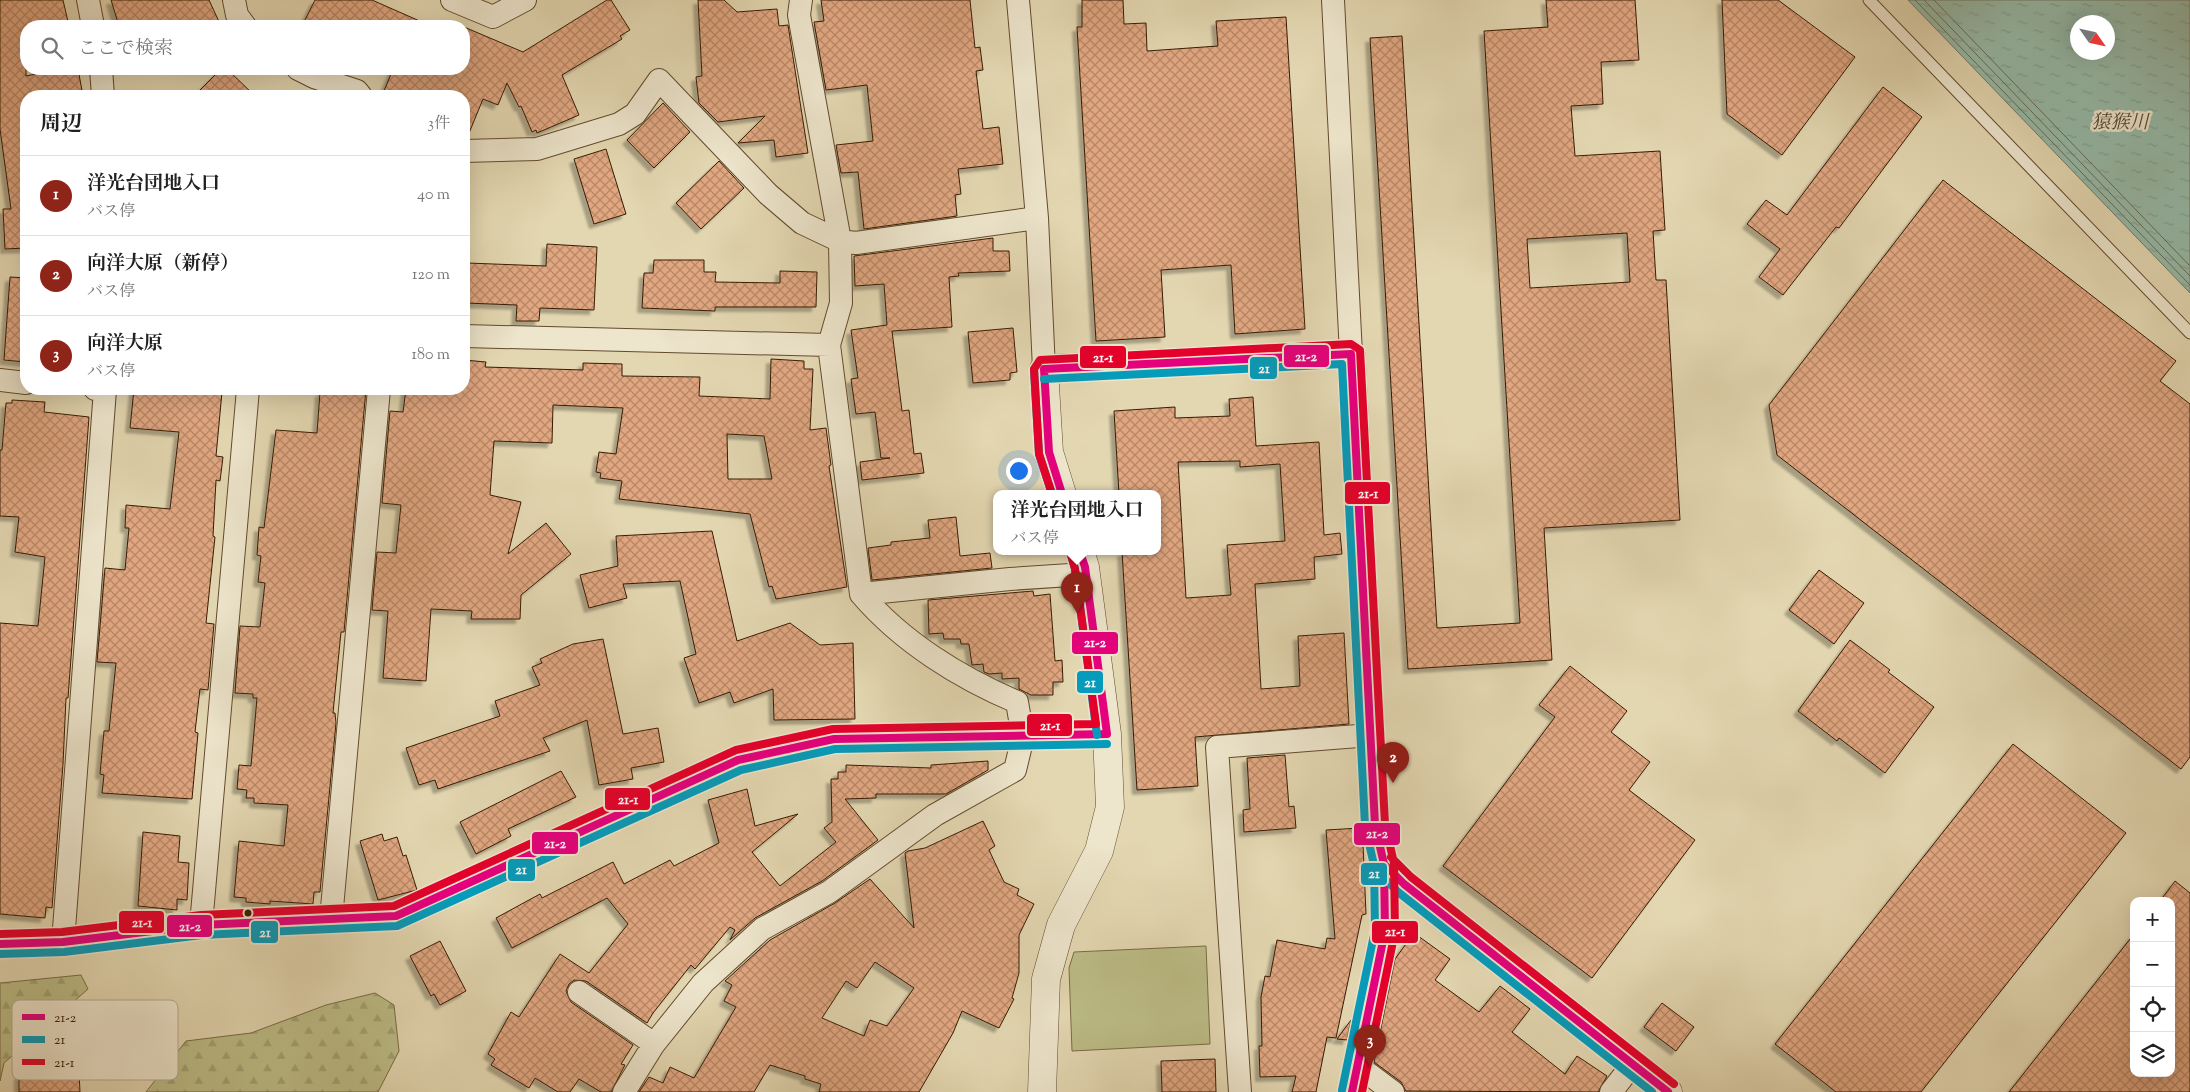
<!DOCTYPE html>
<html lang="ja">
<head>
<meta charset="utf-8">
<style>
  :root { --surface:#fff; --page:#f6f6f6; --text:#222; --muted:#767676; --line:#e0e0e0; --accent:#8f2418 }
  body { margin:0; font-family:"Sorts Mill Goudy","Noto Serif JP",serif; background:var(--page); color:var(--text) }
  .controls { position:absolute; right:15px; bottom:15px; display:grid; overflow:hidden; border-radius:10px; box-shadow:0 5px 20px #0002 }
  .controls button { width:45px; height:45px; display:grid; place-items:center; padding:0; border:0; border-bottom:1px solid var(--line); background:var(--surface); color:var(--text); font:25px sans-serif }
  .compass { position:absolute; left:2070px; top:15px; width:45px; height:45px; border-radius:50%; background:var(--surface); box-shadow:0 5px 20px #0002; rotate:124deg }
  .you { position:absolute; left:1018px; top:470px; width:18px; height:18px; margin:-12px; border:4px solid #fff; border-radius:50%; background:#1a73e8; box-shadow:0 0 0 8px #1a73e833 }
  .badge { display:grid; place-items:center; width:32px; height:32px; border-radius:50%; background:var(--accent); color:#fff; font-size:16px; font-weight:700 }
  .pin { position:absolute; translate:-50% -41px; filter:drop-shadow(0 1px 2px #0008) }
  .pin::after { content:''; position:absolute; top:26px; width:18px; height:15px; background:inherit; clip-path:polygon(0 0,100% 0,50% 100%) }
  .popup { position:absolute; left:993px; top:490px; width:168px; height:65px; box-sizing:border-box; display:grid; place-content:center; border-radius:10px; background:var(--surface); filter:drop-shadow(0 1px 4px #0005); font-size:16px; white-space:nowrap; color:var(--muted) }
  .popup b { font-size:19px; color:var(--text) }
  .popup::after { content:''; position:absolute; left:50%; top:100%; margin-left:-10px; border:10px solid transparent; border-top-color:var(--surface) }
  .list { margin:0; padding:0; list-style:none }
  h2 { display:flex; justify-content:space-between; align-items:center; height:65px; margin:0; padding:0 20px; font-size:21px }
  h2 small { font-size:16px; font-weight:400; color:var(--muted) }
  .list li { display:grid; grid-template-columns:32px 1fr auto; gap:15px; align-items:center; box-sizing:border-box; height:80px; padding:0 20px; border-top:1px solid var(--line) }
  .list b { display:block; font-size:19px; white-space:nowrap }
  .list p { margin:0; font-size:16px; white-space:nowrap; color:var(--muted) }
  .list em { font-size:16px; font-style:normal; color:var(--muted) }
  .icon { flex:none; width:28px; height:28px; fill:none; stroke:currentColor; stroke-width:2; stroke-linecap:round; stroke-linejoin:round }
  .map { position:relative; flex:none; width:2190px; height:1092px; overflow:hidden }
  .search { position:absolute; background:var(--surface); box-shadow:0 5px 20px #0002; left:20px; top:20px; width:450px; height:55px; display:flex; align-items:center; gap:12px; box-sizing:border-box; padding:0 18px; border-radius:20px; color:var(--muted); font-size:19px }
  .panel { position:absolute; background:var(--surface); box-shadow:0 5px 20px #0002; left:20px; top:90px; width:450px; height:305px; border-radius:20px }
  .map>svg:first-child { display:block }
  .forest { fill:url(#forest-firs); stroke:#7a6c44 }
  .park { fill:#bcbc86; stroke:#7a6c44 }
  .water { fill:url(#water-ripples); stroke:#707a66; fill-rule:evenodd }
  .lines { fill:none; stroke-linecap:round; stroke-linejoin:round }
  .shore { stroke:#676a56; stroke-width:1 }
  .building { fill:url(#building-cross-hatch); stroke:#381b02; fill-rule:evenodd; filter:url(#shadow) }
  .service-casing { stroke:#634a2e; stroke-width:13 }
  .minor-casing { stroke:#634a2e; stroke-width:24 }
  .tertiary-casing { stroke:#634a2e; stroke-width:29 }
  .service { stroke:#ede5cc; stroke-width:11 }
  .minor { stroke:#ede5cc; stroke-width:22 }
  .tertiary { stroke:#ede5cc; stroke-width:28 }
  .bus-1-casing { stroke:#ede5cc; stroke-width:11 }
  .bus-2-casing { stroke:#ede5cc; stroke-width:11 }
  .bus-3-casing { stroke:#ede5cc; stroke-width:11 }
  .bus-1 { stroke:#e5007d; stroke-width:8 }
  .bus-2 { stroke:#069bba; stroke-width:8 }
  .bus-3 { stroke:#e4002b; stroke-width:8 }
  .bus-dot { fill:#381b02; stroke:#ede5cc; stroke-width:2 }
  .labels { text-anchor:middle; stroke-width:5; stroke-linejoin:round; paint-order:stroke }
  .water-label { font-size:19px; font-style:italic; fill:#544b34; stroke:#ede5cc }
  .key { fill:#ede5cc; stroke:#b7a88f; stroke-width:1 }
  .key-label { font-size:14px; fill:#381b02 }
  .line-badge { stroke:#ede5cc; stroke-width:2 }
  .badge-label { font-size:14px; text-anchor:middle; font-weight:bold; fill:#fff }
</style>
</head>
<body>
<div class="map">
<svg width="2190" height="1092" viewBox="0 0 2190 1092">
  <defs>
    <pattern id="forest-firs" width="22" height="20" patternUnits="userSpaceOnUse" patternTransform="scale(1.25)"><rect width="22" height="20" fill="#bcbc86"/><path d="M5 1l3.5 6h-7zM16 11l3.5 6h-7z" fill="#a2a172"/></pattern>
    <pattern id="water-ripples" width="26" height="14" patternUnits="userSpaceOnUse" patternTransform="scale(1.25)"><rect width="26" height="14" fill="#96baa9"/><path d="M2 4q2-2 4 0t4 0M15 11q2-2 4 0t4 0" fill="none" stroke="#829f90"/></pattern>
    <pattern id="building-cross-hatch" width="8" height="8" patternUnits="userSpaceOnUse" patternTransform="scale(1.25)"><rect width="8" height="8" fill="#e1a781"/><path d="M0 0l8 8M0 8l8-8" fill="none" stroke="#b78767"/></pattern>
    <filter id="shadow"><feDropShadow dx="-4.5" dy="4.5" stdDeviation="1" flood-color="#0004"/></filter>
  </defs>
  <rect width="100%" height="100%" fill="#e3d7b1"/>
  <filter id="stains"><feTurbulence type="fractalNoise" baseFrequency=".004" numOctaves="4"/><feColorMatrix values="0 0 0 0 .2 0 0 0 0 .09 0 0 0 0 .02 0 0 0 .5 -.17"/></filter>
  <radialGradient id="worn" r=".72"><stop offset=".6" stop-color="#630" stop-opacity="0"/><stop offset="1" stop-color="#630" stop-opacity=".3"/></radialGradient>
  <path class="forest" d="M81,975L88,989L4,1063L0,1081V983Z
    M375,993L394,1005L399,1051L378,1092H146L186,1041L251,1033L326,1005Z"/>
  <path class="park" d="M1206,946L1210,1044L1072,1051L1069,968L1074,952Z"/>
  <path class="water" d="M1908,0H2190V293ZM2078,22H2108V52H2078Z"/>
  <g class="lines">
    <path class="shore" d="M1915,0L2190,285
      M1924,0L2190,276
      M1934,0L2190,266"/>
  </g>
  <path class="building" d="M0,0H63L69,26H26V76L62,69H78L83,96H26V248L5,249L3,209H11L0,129Z
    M111,0H209L221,26H119Z
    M315,0H372L431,26H302Z
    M607,0H611L630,30L620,36L622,39L562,75L579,115L537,133L536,130L532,132L521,106L519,107L507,83L498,105L483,99L467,138H464V96H396L384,91L393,69H464V27L523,52Z
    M698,0H724L737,12L777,9L779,26L788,25L808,153L776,157L774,140L738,143L765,116L718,122L699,103L696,77L702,76Z
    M821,0H970L975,48L980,47L983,70L976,71L983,129L999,127L1003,164L958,169L961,194L955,195L957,216L864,229L858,172L841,173L836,145L873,141L867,85L826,90L814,22L824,21Z
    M1082,0H1123L1124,24L1146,23L1147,51L1218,46L1216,21L1286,17L1305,329L1235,334L1231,265L1161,270L1165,337L1096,341L1077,27H1082Z
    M1546,0H1635L1639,60L1601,62L1603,104L1571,106L1575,156L1660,151L1665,230L1653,231L1656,280H1666L1680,520L1544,528L1552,660L1408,669L1370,38L1402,36L1437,628L1520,623L1484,31L1548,27ZM1627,233L1630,282L1530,288L1527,239Z
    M1722,0H1778L1855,57L1782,155L1727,114Z
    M221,69H227L255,96H194Z
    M1883,87L1922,117L1839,228L1836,227L1783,295L1759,277L1780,249L1747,224L1766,200L1787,215Z
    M663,103L690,132L654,168L627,140Z
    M606,149L626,214L594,224L574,159Z
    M719,161L744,188L701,229L676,203Z
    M1943,180L2176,361L2160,381L2190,404V757L2181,769L1777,455L1769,405Z
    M993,238V251H1009L1010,271L958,273L959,276L949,277L952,327L892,331L902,411L909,410L914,454L921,453L924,473L862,480L860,462L890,458H881L875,412L856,414L851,379L858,378L851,330L887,325L884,284L855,286L854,256Z
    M547,244L597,247L594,310L540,308L539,321H516L517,305L465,303L467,263L546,266Z
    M654,260H704V272H716L715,282L780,283V271L817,272L816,307H715V311L642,308L644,273H653Z
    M10,277L26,278V362L4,360Z
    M1013,328L1017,372L1010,373V380L973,383L968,332Z
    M771,359L804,361V369H813L810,430L826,428L831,465L829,466L847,587L776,599L772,586L769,587L750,514L619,499L622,481L600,478L601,473L596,472L599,452L616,454L623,408L553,405L552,443L494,441L490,495L521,502L508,554L546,523L571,554L521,595L520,619H471L472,611L431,609L426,681L383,678L388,611L372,610L377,552L396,553L401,505L382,503L390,411L403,412L406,389H464V360L486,362L485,367L583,370V363L622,364V376L700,377L699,396L770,399ZM727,434L764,436L772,479H728Z
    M134,389H191L222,392L216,456L223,457L220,481L216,480L213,536L215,537L206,623L214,624L208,690L200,689L195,732L198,733L192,799L102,793L104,775L100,774L104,731H109L116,663L97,662L105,568L125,570L129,528H125L126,505L170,509L179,432L130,428Z
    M323,389H366L344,632H341L333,713H335L336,723L320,892H314L313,904L270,901V904L246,902V898L234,897L239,841L284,846L288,805L254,803V798H246L247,790L237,789L239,765L251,766L257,698H253V694L235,693L240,626L260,627L265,583L258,582L261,556L257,555L259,527L264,528L276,430L317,433L320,392L323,393Z
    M1253,397L1256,446L1319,442L1324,535L1340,533L1342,554L1314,557L1315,579L1255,584L1261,689L1300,686L1298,636L1344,633L1349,724L1195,737L1198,786L1137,790L1122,552H1157V494H1119L1114,411L1175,407V418L1230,416L1229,399ZM1240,461V467L1280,464L1285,541L1227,545L1231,595L1186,598L1178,462Z
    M12,400L45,402L44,412L89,417L68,698H66L63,764L52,908L46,907L45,918L0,914V623L38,626L45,557L15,552L19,517L0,516V450H2L6,403H12Z
    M956,517L960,556L990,553L992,568L872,580L868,548L891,545V542L930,538L928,520Z
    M712,531L737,641L790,623L820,645L853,643L855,719L774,720L773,689L734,703L730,692L699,703L684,658L696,654L680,581L623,584L627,598L589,608L580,575L618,566L616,536Z
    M1819,570L1864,603L1834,644L1789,610Z
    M1033,591L1034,596L1050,594L1055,661L1062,660L1063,682H1053V695H1031L1019,689V678L1002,679V673L989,674L984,672L983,664L972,665L969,644H961L960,639H944L943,633L929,634L928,600Z
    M603,639L623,734L658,728L664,762L631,768L633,779L599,785L587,720L543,738L550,751L438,789L435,780L419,785L406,748L500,716L495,701L540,685L532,667L542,663L540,659L573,644Z
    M1850,640L1890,670L1888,672L1934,707L1885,773L1839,738L1837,741L1798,711Z
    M1570,666L1627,711L1611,732L1650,762L1629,790L1695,840L1592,978L1443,866L1555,717L1539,705Z
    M2013,744L2126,833L1921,1092H1836L1775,1044Z
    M1285,755L1289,807L1294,806L1296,828L1244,832L1243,810L1250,809L1247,758Z
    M988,761V770L946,794H876V798L845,799L878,840L822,881L755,918L730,940L735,930L730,927L695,969L691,965L653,1013L647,1023L586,981L574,980L569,984L566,991L571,1002L633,1045L621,1064L625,1065L611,1092H601L579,1079L570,1092H558L535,1078L529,1088L491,1065L495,1059L488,1054L511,1012L519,1017L560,954L589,973L628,924L607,898L512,948L496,918L540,894L542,898L613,862L624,884L670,860L674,866L719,843L708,800L747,789L755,826L798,814L752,852L780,886L836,842L824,828L832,822L831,779H838V772H846V765L931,768V765Z
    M561,771L576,797L508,829L511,836L476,854L460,822Z
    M983,821L995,846L989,850L1004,882L1019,889L1017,895L1034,904L1019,935V973L1012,998L1014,999L999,1028L962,1011L953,1033L919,1092H819L821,1084L805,1079V1076L770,1065L754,1092H639L649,1077L663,1083L670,1067L694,1078L736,1007L724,1001L732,985L725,981L770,940L835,903L870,879L914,928L905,853L908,851L925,848ZM875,962L914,988L887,1026L870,1020L864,1036L822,1018L846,981L857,988Z
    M1360,828L1363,844L1366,914L1362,915L1336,1038L1327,1037L1316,1092H1292L1296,1076L1260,1077L1259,1046H1262L1261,997L1265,976L1270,977L1277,940L1325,949L1327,938L1335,939L1326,830Z
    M143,832L180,836L178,862L189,863L187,900L177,899V910L138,906Z
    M382,834L384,841L397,837L403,856L406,855L417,890L378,900L360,841Z
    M2175,881L2190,893V1092H2009L2134,934V1073H2171V901H2160Z
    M1414,933L1450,959L1435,980L1479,1012L1500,986L1530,1009L1512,1032L1565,1074L1577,1056L1607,1076L1598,1092L1406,1091L1401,1082L1374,1062L1395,959Z
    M440,941L466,991L440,1005L434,994L431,996L410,956Z
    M1662,1003L1694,1027L1676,1051L1644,1027Z
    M1351,1020L1347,1040L1337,1039Z
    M1215,1059L1216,1092H1162L1161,1061Z
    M79,1072L80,1092H19V1075Z"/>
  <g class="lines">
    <g class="service-casing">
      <path id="service" d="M1869,0L2190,333"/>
    </g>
    <g class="minor-casing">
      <path id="minor" d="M88,0L93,26
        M234,0L237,15L245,26
        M452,0L493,17L525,0
        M1018,0L1037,218L1044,369
        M1333,0L1351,354
        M101,69L103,96
        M298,69L314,77L357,91L361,96
        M464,151L537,149L619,124L635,114L659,80L768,194L802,223L840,241L856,243L1037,218
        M464,336L829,345
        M0,380L26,383
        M861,594L1010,579L1085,574
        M331,919L379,389
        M201,925L248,389
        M63,942L105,390L95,389
        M0,944L63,942L201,925L396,916L738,760L834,739L1107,734
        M579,992L654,1044
        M1357,1065L1393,1092
        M624,1092L654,1044L703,983L762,929L829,892L935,815L1015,770L1023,737L1017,702C960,678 902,642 861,594L829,345L841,303L840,241L799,15L801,0
        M1240,1092L1217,747L1371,735
        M1611,1092L1633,1064"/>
    </g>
    <g class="tertiary-casing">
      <path id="tertiary" d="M1062,494L1049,452L1044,369L1351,354L1375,825L1384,864L1385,931L1352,1092
        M1384,864L1404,884L1668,1092
        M1042,1092L1046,979L1061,925L1099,851L1110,807L1107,734L1085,567L1080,552"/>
    </g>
    <use href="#service" class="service"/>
    <use href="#minor" class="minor"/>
    <use href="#tertiary" class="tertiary"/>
    <g class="bus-1-casing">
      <path id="bus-1" d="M1044,369L1351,354L1375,825L1384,864L1385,931L1352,1092
        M1044,369L1049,452L1062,494
        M1080,552L1085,567L1107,734
        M1384,864L1404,884L1668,1092
        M0,944L63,942L201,925L396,916L738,760L834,739L1107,734"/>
    </g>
    <g class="bus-2-casing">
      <path id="bus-2" d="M1034,370L1039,454L1052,494
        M1044,379L1342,364L1365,826L1374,865L1375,930L1342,1090
        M1071,555L1075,569L1097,735
        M1377,871L1398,892L1652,1092
        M0,954L64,952L202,935L397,926L741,770L835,749L1107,744"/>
    </g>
    <g class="bus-3-casing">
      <path id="bus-3" d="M1052,494L1039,454L1034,369L1040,360L1351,344L1360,350L1385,824L1394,863L1395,932L1362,1092
        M1391,857L1411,877L1674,1084
        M0,934L62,932L201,915L394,906L736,750L833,729L1096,724L1075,569L1071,555"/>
    </g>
    <use href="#bus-1" class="bus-1"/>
    <use href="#bus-2" class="bus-2"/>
    <use href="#bus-3" class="bus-3"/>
  </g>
  <circle class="bus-dot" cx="248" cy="913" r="4.5"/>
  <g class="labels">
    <g class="water-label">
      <text x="2120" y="128">猿猴川</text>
    </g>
  </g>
  <rect x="12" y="1000" width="166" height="80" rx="8" class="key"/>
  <rect x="22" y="1014" width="23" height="6" fill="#e5007d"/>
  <rect x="22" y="1036" width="23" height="7" fill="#069bba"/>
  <rect x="22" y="1059" width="23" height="6" fill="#e4002b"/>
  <g class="key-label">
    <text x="54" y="1022">21-2</text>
    <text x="54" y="1044">21</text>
    <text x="54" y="1067">21-1</text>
  </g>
  <g class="line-badge">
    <rect x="1283" y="344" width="47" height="24" rx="5" fill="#e5007d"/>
    <rect x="1079" y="345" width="48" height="24" rx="5" fill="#e4002b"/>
    <rect x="1249" y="356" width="29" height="24" rx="5" fill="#069bba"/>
    <rect x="1344" y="481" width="47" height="24" rx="5" fill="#e4002b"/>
    <rect x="1071" y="631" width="48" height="24" rx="5" fill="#e5007d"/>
    <rect x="1076" y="670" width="28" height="24" rx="5" fill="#069bba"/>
    <rect x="1026" y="713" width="47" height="24" rx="5" fill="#e4002b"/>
    <rect x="604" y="787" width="47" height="24" rx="5" fill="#e4002b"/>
    <rect x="1353" y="822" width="48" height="24" rx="5" fill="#e5007d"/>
    <rect x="531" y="831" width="48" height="24" rx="5" fill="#e5007d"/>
    <rect x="507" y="858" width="29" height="24" rx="5" fill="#069bba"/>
    <rect x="1360" y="862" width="28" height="24" rx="5" fill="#069bba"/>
    <rect x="118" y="910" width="47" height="24" rx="5" fill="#e4002b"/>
    <rect x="166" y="914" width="47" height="24" rx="5" fill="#e5007d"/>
    <rect x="1371" y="920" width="48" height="24" rx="5" fill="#e4002b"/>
    <rect x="250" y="920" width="29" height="24" rx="5" fill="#069bba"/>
  </g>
  <g class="badge-label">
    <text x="1306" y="361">21-2</text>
    <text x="1103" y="362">21-1</text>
    <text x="1264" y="373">21</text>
    <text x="1368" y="498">21-1</text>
    <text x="1095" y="647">21-2</text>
    <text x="1090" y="687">21</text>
    <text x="1050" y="730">21-1</text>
    <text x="628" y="804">21-1</text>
    <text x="1377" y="838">21-2</text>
    <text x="555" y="848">21-2</text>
    <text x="521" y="874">21</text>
    <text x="1374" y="878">21</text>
    <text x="142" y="927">21-1</text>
    <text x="190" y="931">21-2</text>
    <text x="1395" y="936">21-1</text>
    <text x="265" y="937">21</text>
  </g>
  <rect width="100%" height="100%" filter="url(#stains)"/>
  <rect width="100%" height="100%" fill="url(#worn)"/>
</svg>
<div class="controls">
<button>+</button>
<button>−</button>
<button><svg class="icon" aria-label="locate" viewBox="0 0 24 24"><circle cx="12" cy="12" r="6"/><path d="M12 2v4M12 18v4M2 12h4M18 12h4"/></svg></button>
<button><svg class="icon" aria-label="layers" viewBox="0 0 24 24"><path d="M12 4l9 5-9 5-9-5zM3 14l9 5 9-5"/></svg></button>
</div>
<svg class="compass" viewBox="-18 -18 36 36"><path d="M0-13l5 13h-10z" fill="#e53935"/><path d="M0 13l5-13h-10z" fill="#767676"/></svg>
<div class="you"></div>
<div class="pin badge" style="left:1077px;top:613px">1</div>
<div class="popup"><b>洋光台団地入口</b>バス停</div>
<div class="pin badge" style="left:1393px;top:783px">2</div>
<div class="pin badge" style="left:1370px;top:1066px">3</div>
<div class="search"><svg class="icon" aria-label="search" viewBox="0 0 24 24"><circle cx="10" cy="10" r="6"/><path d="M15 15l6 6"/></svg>ここで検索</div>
<section class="panel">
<h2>周辺<small>3件</small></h2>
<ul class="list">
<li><span class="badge">1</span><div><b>洋光台団地入口</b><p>バス停</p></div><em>40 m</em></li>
<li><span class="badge">2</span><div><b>向洋大原（新停）</b><p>バス停</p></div><em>120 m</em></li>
<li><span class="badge">3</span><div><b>向洋大原</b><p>バス停</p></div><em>180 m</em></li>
</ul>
</section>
</div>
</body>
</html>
